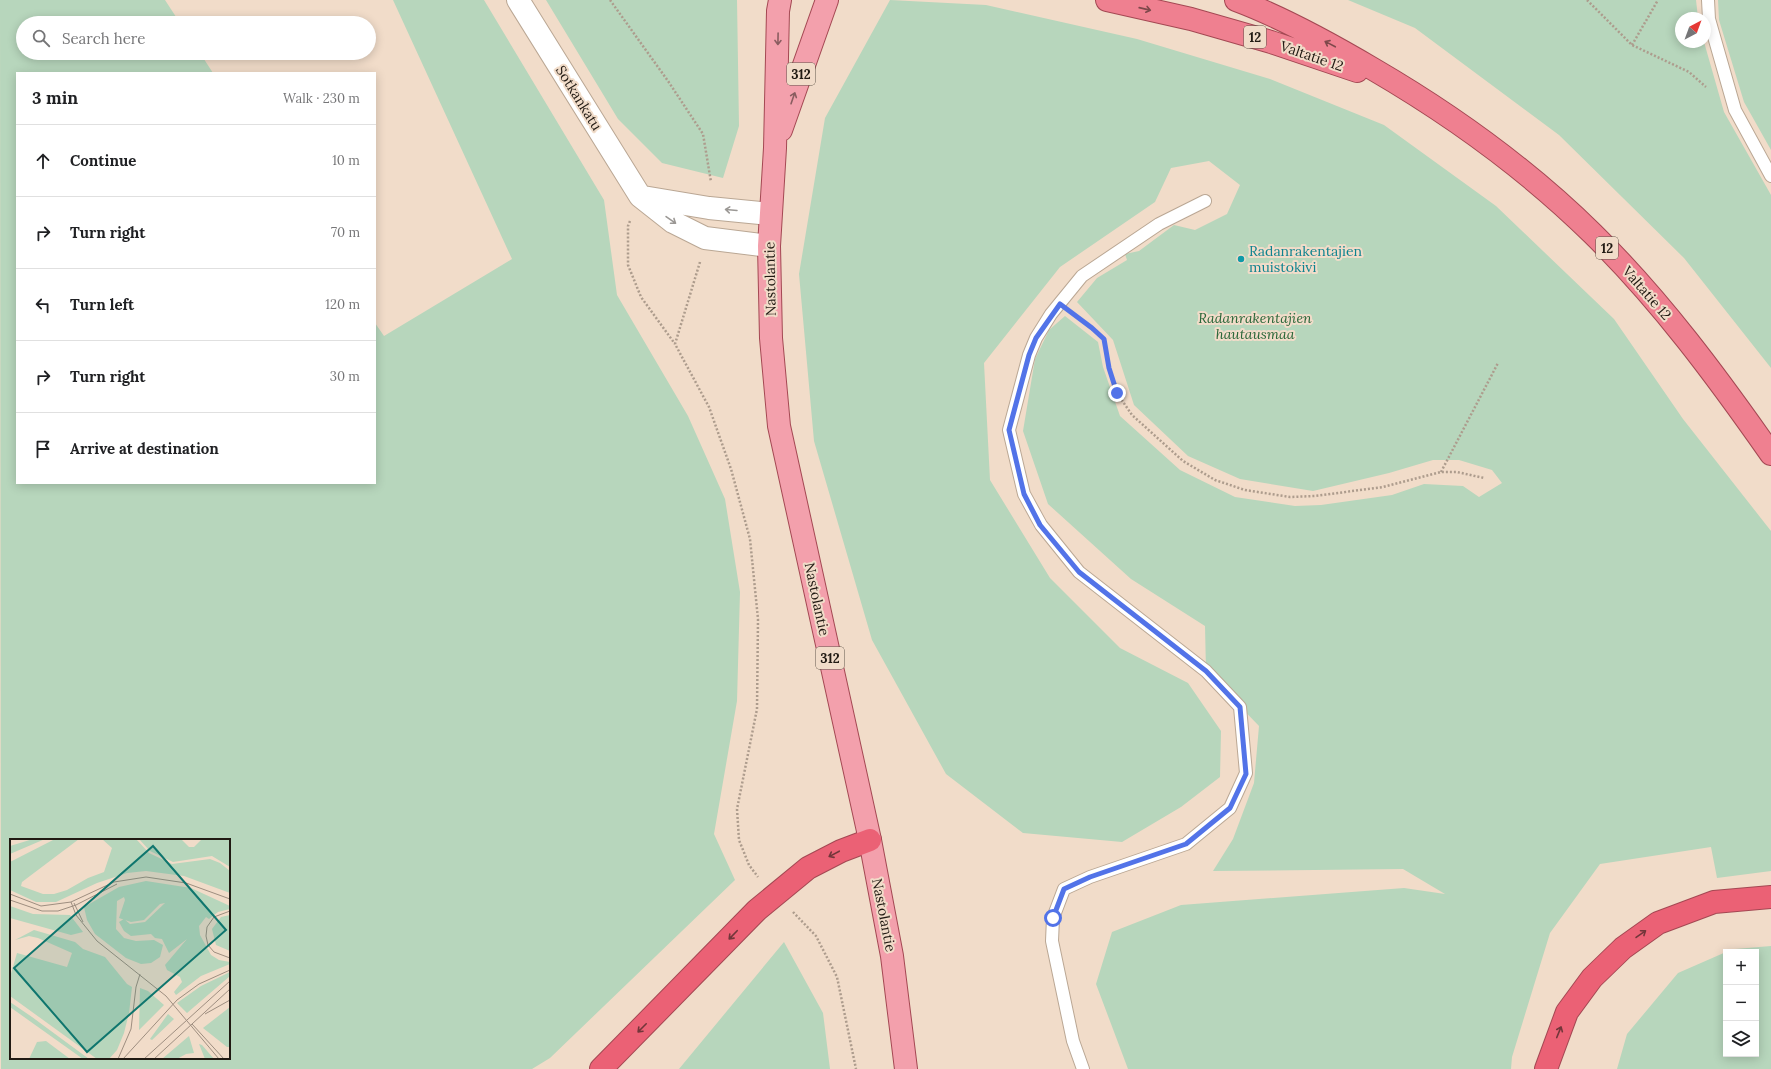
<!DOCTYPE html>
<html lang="en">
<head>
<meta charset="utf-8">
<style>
  :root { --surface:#fff; --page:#f6f6f6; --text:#202124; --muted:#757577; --line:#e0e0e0 }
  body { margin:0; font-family:Lora,serif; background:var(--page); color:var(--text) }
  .controls { position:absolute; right:12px; bottom:12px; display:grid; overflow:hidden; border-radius:0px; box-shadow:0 2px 10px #0003 }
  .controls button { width:36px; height:36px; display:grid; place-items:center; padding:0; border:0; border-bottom:1px solid var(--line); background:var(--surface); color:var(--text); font:20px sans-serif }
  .compass { position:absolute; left:1675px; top:12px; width:36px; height:36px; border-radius:50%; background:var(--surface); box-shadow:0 2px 10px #0003; rotate:41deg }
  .stop { position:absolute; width:12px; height:12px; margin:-9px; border:3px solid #5273e8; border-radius:50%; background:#fff }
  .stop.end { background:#5273e8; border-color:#fff; box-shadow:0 1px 4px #0008 }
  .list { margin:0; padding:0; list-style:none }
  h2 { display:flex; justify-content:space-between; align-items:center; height:52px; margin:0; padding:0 16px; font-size:17px }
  h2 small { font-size:13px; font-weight:400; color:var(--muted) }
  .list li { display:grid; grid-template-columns:26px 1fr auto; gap:12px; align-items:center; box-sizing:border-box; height:72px; padding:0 16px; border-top:1px solid var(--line) }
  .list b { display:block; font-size:15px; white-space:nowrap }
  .list em { font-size:13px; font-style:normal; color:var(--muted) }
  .icon { flex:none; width:22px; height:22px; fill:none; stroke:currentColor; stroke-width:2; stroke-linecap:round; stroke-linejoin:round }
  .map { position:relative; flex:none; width:1771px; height:1069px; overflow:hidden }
  .search { position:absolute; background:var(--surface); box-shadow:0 2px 10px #0003; left:16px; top:16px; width:360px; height:44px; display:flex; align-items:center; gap:10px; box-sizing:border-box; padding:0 14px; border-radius:22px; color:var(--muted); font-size:15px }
  .panel { position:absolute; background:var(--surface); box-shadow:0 2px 10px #0003; left:16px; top:72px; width:360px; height:412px; border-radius:0px }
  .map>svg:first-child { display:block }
  .green { fill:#b7d6bc; fill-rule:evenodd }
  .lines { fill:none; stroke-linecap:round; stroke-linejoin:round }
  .service-casing { stroke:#baa794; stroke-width:14 }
  .minor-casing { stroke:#baa794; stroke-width:24 }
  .primary-casing { stroke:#a44853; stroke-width:24 }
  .trunk-casing { stroke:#a44853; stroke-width:24 }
  .motorway-casing { stroke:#a44853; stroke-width:24 }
  .path { stroke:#ad9c8d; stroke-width:2.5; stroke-dasharray:2 2; stroke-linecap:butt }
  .service { stroke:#fff; stroke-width:12 }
  .minor { stroke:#fff; stroke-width:22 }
  .primary { stroke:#f3a0ac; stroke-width:22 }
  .trunk { stroke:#ef8090; stroke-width:22 }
  .motorway { stroke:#eb6175; stroke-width:22 }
  .oneway { stroke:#7e484b }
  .oneway2 { stroke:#8a5d60 }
  .oneway3 { stroke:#9b9895 }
  .oneway4 { stroke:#72363a }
  .route { stroke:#5273e8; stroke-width:5 }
  .culture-dot { fill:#0f9aa8; stroke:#f1dcc9; stroke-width:1.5 }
  .labels { text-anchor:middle; stroke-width:4; stroke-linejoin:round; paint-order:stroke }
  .shield { fill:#f1dcc9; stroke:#5f544a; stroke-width:1 }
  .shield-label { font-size:13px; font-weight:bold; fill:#211a13 }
  .street-label { font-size:14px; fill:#211a13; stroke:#f1dcc9 }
  .culture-label { font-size:14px; fill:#0d838f; stroke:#f1dcc9; text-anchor:start }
  .park-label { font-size:14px; font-style:italic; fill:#286638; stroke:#f1dcc9 }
  .inset-road { fill:none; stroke:#9e8e80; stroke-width:1 }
  .view { fill:#0f766e; fill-opacity:0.15; stroke:#0f766e; stroke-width:2 }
  .inset-edge { fill:none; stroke:#211a13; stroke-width:2 }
</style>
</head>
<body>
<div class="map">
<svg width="1771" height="1069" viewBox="0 0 1771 1069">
  <rect width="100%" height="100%" fill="#f1dcc9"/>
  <path class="green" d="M0,0H165L180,23H23V53H200L213,73H17V483H375V323L384,336L512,259L393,0H484L604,200L617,295L688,416L725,499L740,592L737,701L714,834L735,880L550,1058L532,1069H1ZM11,840H229V1058H11Z
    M546,0H737L739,126L723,178L662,163L618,119Z
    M890,0L986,5L1137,39L1270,79L1384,125L1496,206L1614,319L1683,419L1771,531V871L1717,878L1711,847L1600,864L1550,933L1512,1057L1511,1069H1128L1096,984L1112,932L1181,905L1404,888L1445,894L1403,869L1213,871L1233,839L1254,783L1259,726L1206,671L1205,626L1131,579L1048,504L1023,431L1035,359L1049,330L1065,316L1098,342L1103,367L1120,416L1180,470L1235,497L1295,506L1321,505L1392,495L1424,484L1463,486L1479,497L1502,483L1492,470L1459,460H1433L1389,473L1313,491L1240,479L1188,456L1134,405L1113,340L1077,302L1097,278L1127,260L1125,254L1139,251L1174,225L1195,230L1227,214L1240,185L1209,161L1171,168L1155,202L1060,267L984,363L990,480L1050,578L1120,648L1188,683L1221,731L1220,777L1181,807L1122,842L1023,833L946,774L872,640L814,441L799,274L825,118Z
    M1348,0H1696L1698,18H1681V42H1704L1724,112L1771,195V368L1684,258L1559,135L1415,28Z
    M1718,0H1771V150L1744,102L1719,20Z
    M784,942L823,1013L830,1069H679Z
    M1771,946V1069H1617L1627,1034L1678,973L1726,952V1054H1756V952H1727L1735,949Z"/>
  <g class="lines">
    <g class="service-casing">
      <path id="service" d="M1708,0L1709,19L1735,110L1771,176
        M1083,1069L1073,1041L1052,941L1053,918L1064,889L1090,877L1186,844L1230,808L1246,773L1240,707L1206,671L1079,572L1041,525L1024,494L1009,430L1029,355L1036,338L1051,314L1082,276L1159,224L1205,201"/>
    </g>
    <g class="minor-casing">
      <path id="minor" d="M518,0L640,196L673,222L705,238L769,246
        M643,197L709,208L770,214"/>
    </g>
    <g class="primary-casing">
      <path id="primary" d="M780,0L778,11L775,148L769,246L771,338L779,426L870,840L892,956L906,1069
        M781,130L827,0"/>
    </g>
    <g class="trunk-casing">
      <path id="trunk" d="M1107,0L1191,19L1271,42L1357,71
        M1236,0C1284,18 1329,43 1373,69C1452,115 1528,170 1593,234C1661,301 1717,377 1771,454"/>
    </g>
    <g class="motorway-casing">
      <path id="motorway" d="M601,1069L757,910L808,868L841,851L870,840
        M1546,1069L1567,1012L1592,978L1623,948L1658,923L1714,902L1771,897"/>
    </g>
    <path class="path" d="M610,0L668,81L703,134L711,182
      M1587,0L1632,45L1689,72L1706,87
      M1632,45L1658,0
      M630,221L628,226V265L641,297L675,344
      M700,262L675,344L709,407L731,469L750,539L758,619L757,709L737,809L739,840L749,865L758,877
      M1076,316L1104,339L1109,368L1117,393L1132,415L1183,461L1215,480L1245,490L1290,497L1315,496L1383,487L1441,472H1457L1484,478
      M1441,472L1498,363
      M793,912L816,936L837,977L856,1069"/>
    <use href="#service" class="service"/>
    <use href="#minor" class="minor"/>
    <use href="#primary" class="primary"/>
    <use href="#trunk" class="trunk"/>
    <use href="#motorway" class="motorway"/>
  </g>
  <defs><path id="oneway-shaft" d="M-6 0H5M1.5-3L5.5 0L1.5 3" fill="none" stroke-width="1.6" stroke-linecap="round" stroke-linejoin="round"/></defs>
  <g class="oneway">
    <use href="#oneway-shaft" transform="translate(1145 9) rotate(13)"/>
    <use href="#oneway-shaft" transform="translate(1330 44) rotate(-152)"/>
  </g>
  <g class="oneway2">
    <use href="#oneway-shaft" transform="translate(778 39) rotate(91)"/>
    <use href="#oneway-shaft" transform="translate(793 98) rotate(-71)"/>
  </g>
  <g class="oneway3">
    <use href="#oneway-shaft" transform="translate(731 210) rotate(-175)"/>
    <use href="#oneway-shaft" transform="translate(671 220) rotate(35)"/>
  </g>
  <g class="oneway4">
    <use href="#oneway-shaft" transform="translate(834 854) rotate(152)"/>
    <use href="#oneway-shaft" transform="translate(1641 934) rotate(-35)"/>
    <use href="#oneway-shaft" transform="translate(733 935) rotate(134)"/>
    <use href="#oneway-shaft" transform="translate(642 1028) rotate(135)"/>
    <use href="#oneway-shaft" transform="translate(1559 1032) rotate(-68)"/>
  </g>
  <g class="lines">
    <path class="route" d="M1053,918L1064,889L1090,877L1186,844L1230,808L1246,774L1240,707L1206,671L1079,572L1040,525L1024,494L1009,430L1029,355L1036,338L1060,304L1092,328L1104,339L1109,368L1117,393"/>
  </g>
  <circle class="culture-dot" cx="1241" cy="259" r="4"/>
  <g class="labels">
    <g class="shield">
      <rect x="1244" y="26" width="22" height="22" rx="3"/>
      <rect x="787" y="63" width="28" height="22" rx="3"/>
      <rect x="1596" y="237" width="22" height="22" rx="3"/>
      <rect x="816" y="647" width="28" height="22" rx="3"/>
    </g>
    <g class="shield-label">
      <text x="1255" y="42">12</text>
      <text x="801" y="79">312</text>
      <text x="1607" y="253">12</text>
      <text x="830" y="663">312</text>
    </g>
    <g class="street-label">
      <text transform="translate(1312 56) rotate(19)" y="5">Valtatie 12</text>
      <text transform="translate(579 98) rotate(58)" y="5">Sotkankatu</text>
      <text transform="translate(770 279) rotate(-91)" y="5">Nastolantie</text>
      <text transform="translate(1647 293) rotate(49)" y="5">Valtatie 12</text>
      <text transform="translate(817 599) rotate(78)" y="5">Nastolantie</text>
      <text transform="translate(884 915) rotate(79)" y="5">Nastolantie</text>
    </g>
    <g class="culture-label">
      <text x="1249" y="256">Radanrakentajien<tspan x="1249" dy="16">muistokivi</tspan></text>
    </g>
    <g class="park-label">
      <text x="1255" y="323">Radanrakentajien<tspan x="1255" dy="16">hautausmaa</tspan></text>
    </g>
  </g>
  <g transform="translate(10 839)">
    <rect width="220" height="220" fill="#f1dcc9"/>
    <path d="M23,0H35L0,15V7ZM45,0H69L12,43L11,47L33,55H44L57,51L78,39L94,33L102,9L92,0H126L139,14L162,25L200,20L210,24L220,32V54L174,37L136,32L117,34L87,44L46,63H26L0,51V23ZM129,0H171L179,8H184L192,0H220V28L202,17L163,23L140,12ZM136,42L181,49L220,67V70L208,73L199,80L196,78L189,87L190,96L201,116L209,121L220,123V125L191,137L166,156L164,153L172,143L170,138L157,131L155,126L177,100L159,114L152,100L145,99L141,95L121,97L114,92L109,83L114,80L120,85L135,83L155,64L150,65L134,81L121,83L109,79L115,61L114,58L107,62L106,90L114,99L126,102L144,101L153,106L150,118L141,124L131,125L116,119L85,95L77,81L74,68L109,48ZM0,67L23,75L60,76L73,93L61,96L0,79ZM220,76V112L206,106L202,90L211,78ZM24,91L65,103L73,110L95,118L117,145L122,148L119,174L114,194L107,211L99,220H87L0,157V138L7,114L57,128L62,114L28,99L19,97L5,101ZM220,133V137L177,174L167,164L191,147ZM130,149L138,152L154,166L129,191ZM0,163L22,178L79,220H73L0,168ZM220,168V208H217L193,189ZM158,175L164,180L142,201L140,200ZM179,197L184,214L176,215L167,220H152ZM36,202L60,220H19L27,203ZM189,205L192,206L204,220H195Z" fill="#b7d6bc"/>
    <path class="inset-road" d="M0,55L31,67L61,63M0,61L32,72H48L66,66M61,63L66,76L87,102L156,157L209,220M61,63L104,43L136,38L176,44L220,60M64,64L73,83M66,66L107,45M220,72L204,78L197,88L196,97L198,106L204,113L220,119M195,175L220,161M182,185L214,220M108,220L121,190L126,148L130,135M113,220L167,161L189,145L220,131M134,220L220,142M144,220L220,150"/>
    <path class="view" d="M143,7L216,91L77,213L4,129Z"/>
    <rect width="220" height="220" class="inset-edge"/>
  </g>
</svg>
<div class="controls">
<button>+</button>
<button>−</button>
<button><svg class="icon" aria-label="layers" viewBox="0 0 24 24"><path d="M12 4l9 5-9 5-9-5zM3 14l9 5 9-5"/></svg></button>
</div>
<svg class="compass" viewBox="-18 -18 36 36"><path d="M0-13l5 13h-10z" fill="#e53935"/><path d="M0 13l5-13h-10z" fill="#757577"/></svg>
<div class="stop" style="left:1053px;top:918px"></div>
<div class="stop end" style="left:1117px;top:393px"></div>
<div class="search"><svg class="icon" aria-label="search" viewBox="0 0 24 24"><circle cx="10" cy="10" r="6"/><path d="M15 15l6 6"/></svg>Search here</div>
<section class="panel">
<h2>3 min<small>Walk · 230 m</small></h2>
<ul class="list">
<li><svg class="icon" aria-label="ahead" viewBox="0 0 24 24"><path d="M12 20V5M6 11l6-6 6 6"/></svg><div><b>Continue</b></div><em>10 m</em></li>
<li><svg class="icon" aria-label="right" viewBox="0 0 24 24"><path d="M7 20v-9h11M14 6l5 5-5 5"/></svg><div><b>Turn right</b></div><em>70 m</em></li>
<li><svg class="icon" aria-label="left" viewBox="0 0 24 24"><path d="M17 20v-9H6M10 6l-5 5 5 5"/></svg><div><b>Turn left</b></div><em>120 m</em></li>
<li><svg class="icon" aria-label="right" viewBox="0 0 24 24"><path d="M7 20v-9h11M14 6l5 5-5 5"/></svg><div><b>Turn right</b></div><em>30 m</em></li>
<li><svg class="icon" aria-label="arrive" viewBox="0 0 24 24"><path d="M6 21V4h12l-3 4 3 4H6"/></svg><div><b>Arrive at destination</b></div></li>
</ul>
</section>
</div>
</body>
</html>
